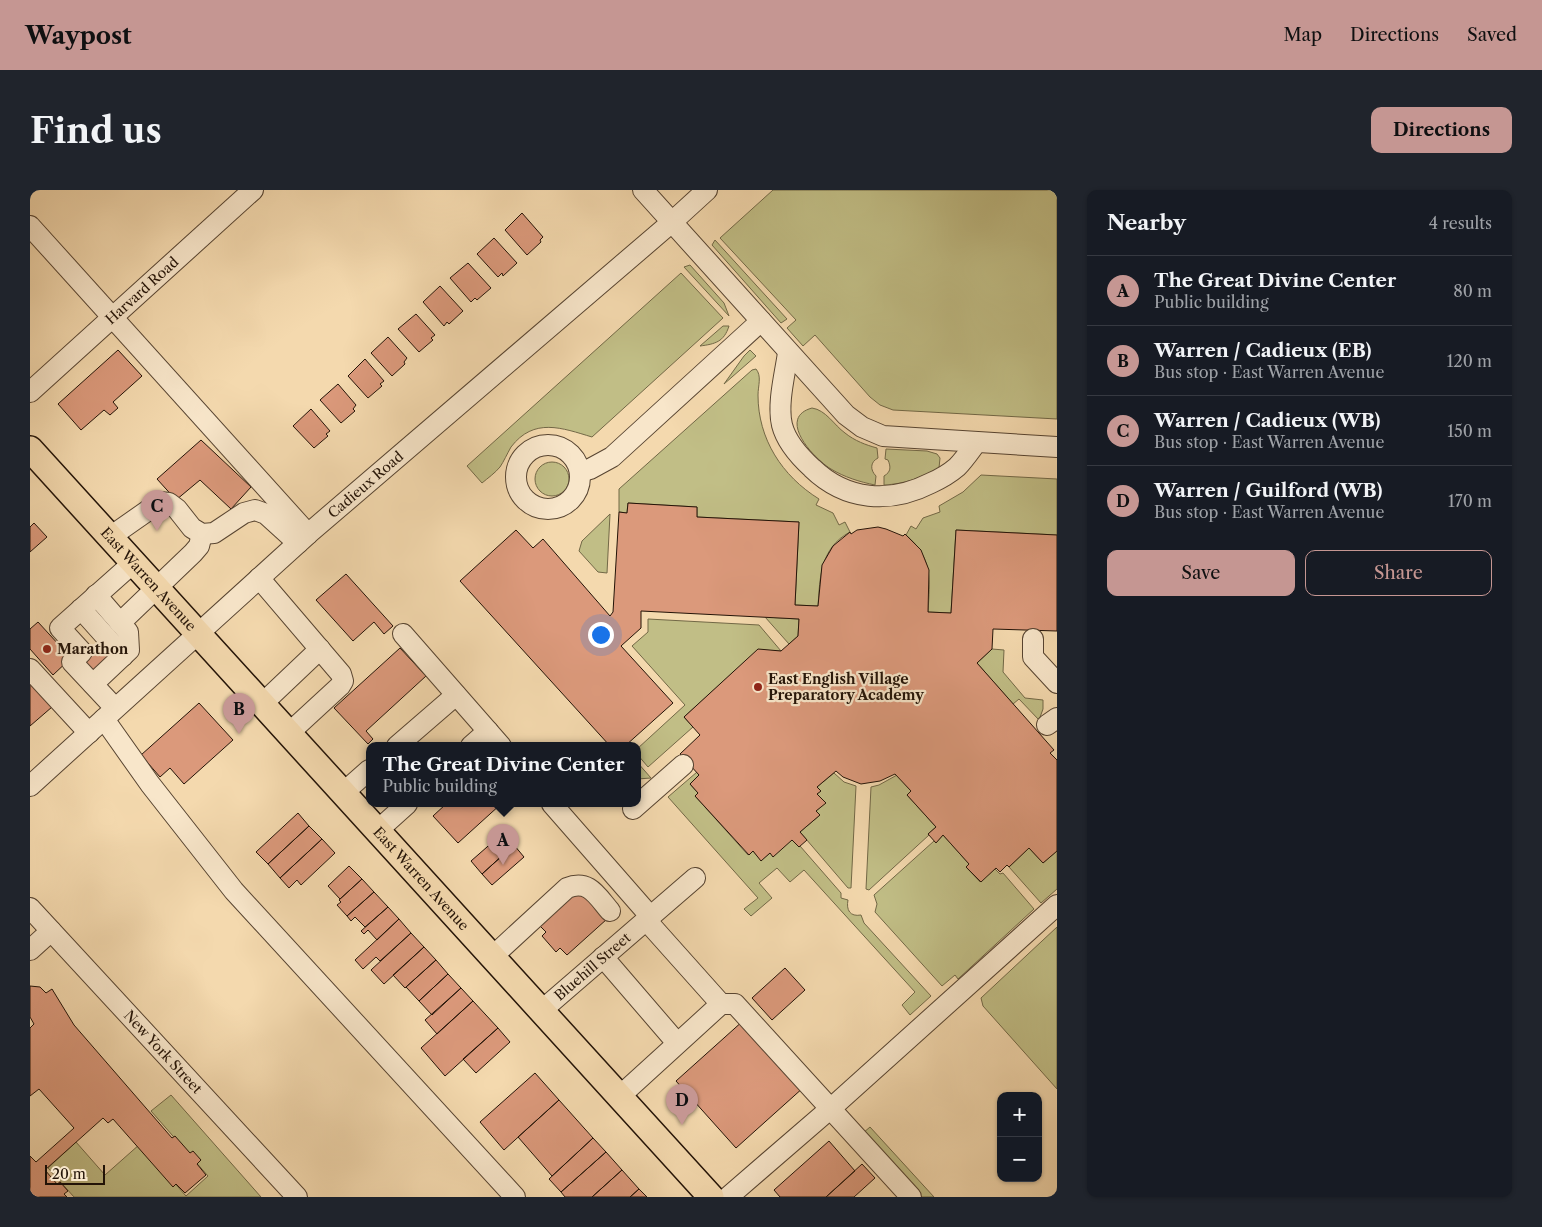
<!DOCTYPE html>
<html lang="en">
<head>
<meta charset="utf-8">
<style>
  :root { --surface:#171b24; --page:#20242c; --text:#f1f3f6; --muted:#9ea1a6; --line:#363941; --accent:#c59692 }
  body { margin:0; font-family:"Libre Caslon Text",serif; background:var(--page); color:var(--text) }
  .controls { position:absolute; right:15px; bottom:15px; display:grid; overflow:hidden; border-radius:10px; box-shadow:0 1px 4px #0004 }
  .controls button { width:45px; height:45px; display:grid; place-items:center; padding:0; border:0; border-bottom:1px solid var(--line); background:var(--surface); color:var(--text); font:25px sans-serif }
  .scale { position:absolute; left:15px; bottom:12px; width:60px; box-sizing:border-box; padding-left:5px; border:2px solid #231307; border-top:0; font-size:14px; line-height:18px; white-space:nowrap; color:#231307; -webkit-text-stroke:4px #f8e6ca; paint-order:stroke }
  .you { position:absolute; left:570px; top:444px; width:18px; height:18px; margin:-12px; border:4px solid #fff; border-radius:50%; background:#1a73e8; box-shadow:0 0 0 8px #1a73e833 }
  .badge { display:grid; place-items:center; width:32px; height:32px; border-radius:50%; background:var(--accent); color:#111; font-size:16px; font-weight:700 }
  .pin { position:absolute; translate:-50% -41px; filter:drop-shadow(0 1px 2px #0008) }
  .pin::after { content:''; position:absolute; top:26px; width:18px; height:15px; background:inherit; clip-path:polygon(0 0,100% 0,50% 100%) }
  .popup { position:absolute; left:336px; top:552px; width:275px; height:65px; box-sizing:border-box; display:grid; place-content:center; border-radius:10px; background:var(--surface); filter:drop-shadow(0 1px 4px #0005); font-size:16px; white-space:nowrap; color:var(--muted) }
  .popup b { font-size:19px; color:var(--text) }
  .popup::after { content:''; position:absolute; left:50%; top:100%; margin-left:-10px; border:10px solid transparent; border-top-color:var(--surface) }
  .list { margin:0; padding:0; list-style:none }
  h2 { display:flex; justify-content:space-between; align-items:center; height:65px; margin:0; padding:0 20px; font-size:21px }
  h2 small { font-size:16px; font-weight:400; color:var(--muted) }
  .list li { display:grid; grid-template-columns:32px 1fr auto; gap:15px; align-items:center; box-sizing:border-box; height:70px; padding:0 20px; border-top:1px solid var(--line) }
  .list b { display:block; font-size:19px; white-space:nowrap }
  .list p { margin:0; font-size:16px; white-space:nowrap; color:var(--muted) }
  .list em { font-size:16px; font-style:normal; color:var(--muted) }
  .actions { display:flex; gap:10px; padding:15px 20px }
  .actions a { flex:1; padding:11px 0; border:1px solid var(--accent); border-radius:10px; text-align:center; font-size:18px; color:var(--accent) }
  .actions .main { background:var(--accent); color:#111 }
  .map { position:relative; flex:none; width:1027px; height:1007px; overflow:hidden; border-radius:10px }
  header { display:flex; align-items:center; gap:30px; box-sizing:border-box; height:70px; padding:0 25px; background:var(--accent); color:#111 }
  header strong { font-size:24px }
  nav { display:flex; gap:28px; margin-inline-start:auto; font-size:18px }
  .intro { display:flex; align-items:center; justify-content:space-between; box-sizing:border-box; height:120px; padding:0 30px }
  h1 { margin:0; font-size:35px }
  .button { padding:12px 22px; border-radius:10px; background:var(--accent); color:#111; font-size:18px; font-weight:700 }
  main { display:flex; gap:30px; padding:0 30px }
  aside { flex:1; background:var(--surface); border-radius:10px; box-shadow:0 1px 4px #0004 }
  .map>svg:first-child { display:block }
  .green { fill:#c1be86; stroke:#726846 }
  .building { fill:#db997b; stroke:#231307 }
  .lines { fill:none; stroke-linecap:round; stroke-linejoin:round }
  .minor-casing { stroke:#574431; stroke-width:22 }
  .major-casing { stroke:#231307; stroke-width:28 }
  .minor { stroke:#f8e6ca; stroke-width:20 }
  .major { stroke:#f4d9ae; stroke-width:25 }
  .poi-dot { fill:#8f2418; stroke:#f8e6ca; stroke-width:2 }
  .labels { text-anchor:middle; stroke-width:4.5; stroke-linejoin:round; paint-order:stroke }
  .street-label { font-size:14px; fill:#231307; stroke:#f8e6ca }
  .poi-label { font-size:14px; font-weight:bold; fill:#231307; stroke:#f8e6ca; text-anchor:start }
</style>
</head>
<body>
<header>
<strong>Waypost</strong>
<nav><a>Map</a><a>Directions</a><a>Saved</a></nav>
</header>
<div class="intro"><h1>Find us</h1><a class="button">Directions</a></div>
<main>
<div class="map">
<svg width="1027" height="1007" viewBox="0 0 1027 1007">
  <rect width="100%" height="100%" fill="#f4d9ae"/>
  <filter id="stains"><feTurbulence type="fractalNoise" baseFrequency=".004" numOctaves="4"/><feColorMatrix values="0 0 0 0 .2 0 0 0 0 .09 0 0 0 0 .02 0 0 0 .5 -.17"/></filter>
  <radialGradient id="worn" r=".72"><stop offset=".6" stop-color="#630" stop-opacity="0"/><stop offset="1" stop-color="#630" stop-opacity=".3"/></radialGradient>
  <path class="green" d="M743,0H1027V229L863,220L850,215L840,207L785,145L773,156L757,138L766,130L690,48Z
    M685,50L757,129L751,133L682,55Z
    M660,75L694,113L699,126L654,77Z
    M651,83L693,128L562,247C532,238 504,227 481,257C477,264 474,271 470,277C465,283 458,288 452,293L437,276Z
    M693,136H699C694,152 685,154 670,156Z
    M720,160L726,166L694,194L714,166Z
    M726,179C732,186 728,196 728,205C728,249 752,286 789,309L786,315L803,323L809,335L815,332L820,342C790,358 790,387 788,416L765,415L769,332L667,327V317L598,313L597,323L589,322V299L722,180Z
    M782,218C796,220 804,235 815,243C825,251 836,255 847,258L848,268C840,272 840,280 846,286L845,295C830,292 814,287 801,279C784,269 746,228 782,218Z
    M856,259L897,261L907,264L910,268L909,278C891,288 874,294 854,295V286C861,282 861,277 858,270L855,269Z
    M505 289a17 17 0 1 1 34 0a17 17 0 1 1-34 0Z
    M951,285L1027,289V345L926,340L921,423L898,422C900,389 903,368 876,345L881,336L886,339L893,328L910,322L909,316L933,302Z
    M580,324L577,383L568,382L549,361L552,351Z
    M735,427L769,429L768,446L759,454Z
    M618,429L729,435L751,461L728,460L654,527L663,537L618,577L607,564V559L655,515L602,456L618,442Z
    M962,459L974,460L973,482L995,508L1013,510V519L1009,530L989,509L983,514L947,473Z
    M607,572L621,588L607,589Z
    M667,582L669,585L660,594L668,603L665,606L718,665L723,661L731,670L740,663L762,650L769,657L770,656L811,703V708L818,710C816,720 820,727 831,725L834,733L901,806L880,825L872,815L885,802L774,680L760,692L747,678L729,693L742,708L721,726L714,719L728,708L638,607Z
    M804,583L814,592L826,596L821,698H818L770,642L790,625L786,621L795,613L787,604L791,601L787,597Z
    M867,585L881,601L877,605L906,637L898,644L899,645L839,700L836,699L841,597L849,595Z
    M913,645L939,674L936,677L950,692L965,679L970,684L973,683L1004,719L928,789L925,785L912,796L845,722L847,714L844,705L904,651L906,653Z
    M999,658L1013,673L1027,661V699L1011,713L979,677Z
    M1027,737V899L953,816L951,808Z
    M141,905L231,1007H44L18,978L46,952L75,985L110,954L156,1006L178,986L121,921Z
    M840,937L904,1007H889L833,943Z"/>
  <path class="building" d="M492,23L513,47L510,50L511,52L497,65L475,40Z
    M464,48L487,73L473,86L472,83L468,87L447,64Z
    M438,73L461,98L447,110L445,108L441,112L420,88Z
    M410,96L433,121L419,134L417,132L414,136L393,112Z
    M386,124L405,145L401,148L403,150L389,162L368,139Z
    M358,147L377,168L374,172L375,174L362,186L341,163Z
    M88,160L112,186L83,212L88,218L80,225L74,220L51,240L28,214Z
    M335,169L354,191L350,194L352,196L338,208L318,186Z
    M308,194L326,215L323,219L325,221L311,233L290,210Z
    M281,219L300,241L296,244L298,246L284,258L263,236Z
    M171,250L221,297L201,319L170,290L146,310L127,289Z
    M598,313L667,317V327L769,332L765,415L788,416L792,375L803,356L820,342L821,344L827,340L848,337L856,339L873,346L875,344L891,360L899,380L898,422L921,423L926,340L1027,345V441L963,439L962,459L947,473L1024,560L1020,563L1027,570V661L1013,673L999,658L979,677L977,675L970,682L966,678L951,692L936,677L939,674L913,645L906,653L898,644L906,637L877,605L881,601L865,584L850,591L831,594L813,587L806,581L787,597L791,601L787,604L796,613L786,621L790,625L770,642L777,650L769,657L762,650L743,667L740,663L731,671L723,661L719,665L665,606L668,603L660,594L669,585L650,564L670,545L654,527L728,459L751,461L768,446L769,429L611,421V438L591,456L643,513L595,556H580L430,391L486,340L503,358L513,349L580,426L583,422L589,322L597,323Z
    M4,333L17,347L0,362V337Z
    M316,384L363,436L354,444L344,432L323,451L286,410Z
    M8,432L41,468L23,485L0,459V439Z
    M69,455L84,472L66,488L51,471Z
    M370,458L396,486L336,541L343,549L338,554L304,518Z
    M0,493L22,517L0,536Z
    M169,513L203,550L154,594L140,578L130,587L111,565Z
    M416,614H471L428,653L403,626Z
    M268,623L279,636L238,674L226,662Z
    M279,636L292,649L250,688L238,674Z
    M473,643L484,655L452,684L441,671Z
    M292,649L305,663L271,695L267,690L259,698L250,688Z
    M484,655L494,667L462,695L452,684Z
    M319,676L332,689L310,709L298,696Z
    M332,689L344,702L317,726L307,715L311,712L309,710Z
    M549,698L577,729L537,765L530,758L526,762L512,746L516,742L509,735Z
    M344,702L358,717L335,737L325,727L321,731L317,726Z
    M358,717L369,729L347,750L338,740L334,744L331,741Z
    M369,729L381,743L350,771L346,767L333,779L325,770Z
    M381,743L394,757L354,794L341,780Z
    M394,757L406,770L375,798L363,785Z
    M406,770L418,784L389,811L376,797Z
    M755,778L775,800L742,830L722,808Z
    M418,784L431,798L402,825L389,811Z
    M0,796L10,797L16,803L22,799L44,835L142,948L145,946L160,963L163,961L171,970L167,974L176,985L155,1003L146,994L143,997L83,929L78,933L73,928L15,980L27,994L30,992L38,1001L34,1004L37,1007H0V966L6,972L44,938L9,899L0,906V838L4,834L0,827Z
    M431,798L443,811L407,844L395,830Z
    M443,811L468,838L415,886L391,858Z
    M714,830L774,897L706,958L646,891Z
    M468,838L480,852L446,883L433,869Z
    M505,883L529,910L474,960L450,932Z
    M529,910L563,948L522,986L488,947Z
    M563,948L576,962L531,1002L519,989Z
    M799,951L825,981L796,1007H750L744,1000Z
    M576,962L592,980L562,1007H535L531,1002Z
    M832,974L845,988L824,1007H796Z
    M592,980L609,999L600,1007H562Z
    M609,999L617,1007H600Z"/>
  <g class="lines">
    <g class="minor-casing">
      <g id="minor">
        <path d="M613,0L816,225L832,237L853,246L1027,257"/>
        <path d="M0,36L278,344"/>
        <path d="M758,163C755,184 747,214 752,235C756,251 770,267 782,278C816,311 860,314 901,293C910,289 920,283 927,277C934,270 940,261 946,253"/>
        <path id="s1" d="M0,202L223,0"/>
        <circle cx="518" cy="287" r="32"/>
        <path d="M550,282L560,279L582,267L731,131"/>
        <path d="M80,347L130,312L139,313L147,319L162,338L172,344L184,343L214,323L225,320L236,324L268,353"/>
        <path d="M229,388L311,484L313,491L310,496L259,543"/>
        <path d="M51,419L93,466"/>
        <path d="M90,433L163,363L169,356L172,344"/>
        <path d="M373,444L471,556"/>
        <path d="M1003,449V467L1027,493"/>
        <path d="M0,479L59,543"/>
        <path d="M63,494L99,460L98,442L66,405"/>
        <path d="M232,514L290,459"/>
        <path d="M85,518L42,472L52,462L30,438L103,373"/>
        <path d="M74,529L120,594L204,701L485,1007"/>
        <path d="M1017,535L1027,528"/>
        <path d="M367,556L426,505"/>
        <path d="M441,556L458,541"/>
        <path id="s2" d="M0,596L278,344L642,32L677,0"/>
        <path d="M313,603L339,580"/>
        <path d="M522,614L620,726"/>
        <path d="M603,619L653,575"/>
        <path d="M347,641L377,614"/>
        <path id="s3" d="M0,718L267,1007"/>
        <path d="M0,760L21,741"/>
        <path d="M462,767L537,698C559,689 567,706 580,721"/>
        <path d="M573,767L647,853"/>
        <path d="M691,814H705L881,1007"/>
        <path id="s4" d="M511,821L665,688"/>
        <path d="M590,906L691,814L616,730"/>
        <path d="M698,1007L808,912L1027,715"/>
      </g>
    </g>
    <g class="major-casing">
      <g id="major">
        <path id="s5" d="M0,259L681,1007"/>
      </g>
    </g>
    <use href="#minor" class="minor"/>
    <use href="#major" class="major"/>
  </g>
  <g class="poi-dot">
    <circle cx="17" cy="459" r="5"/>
    <circle cx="728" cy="497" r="5"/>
  </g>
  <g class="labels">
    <g class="street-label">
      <text dy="5" stroke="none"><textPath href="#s1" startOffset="151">Harvard Road</textPath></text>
      <text dy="5" stroke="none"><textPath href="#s2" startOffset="451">Cadieux Road</textPath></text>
      <text dy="5" stroke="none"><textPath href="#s5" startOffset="176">East Warren Avenue</textPath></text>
      <text dy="5" stroke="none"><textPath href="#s5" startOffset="581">East Warren Avenue</textPath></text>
      <text dy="5" stroke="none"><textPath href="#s4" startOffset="68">Bluehill Street</textPath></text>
      <text dy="5" stroke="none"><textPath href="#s3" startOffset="196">New York Street</textPath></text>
    </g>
    <g class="poi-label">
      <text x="27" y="464">Marathon</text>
      <text x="738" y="494">East English Village<tspan x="738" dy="16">Preparatory Academy</tspan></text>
    </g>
  </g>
  <rect width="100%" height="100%" filter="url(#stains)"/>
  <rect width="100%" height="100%" fill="url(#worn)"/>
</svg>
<div class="controls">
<button>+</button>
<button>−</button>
</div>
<div class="scale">20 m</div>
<div class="you"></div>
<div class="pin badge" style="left:473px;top:675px">A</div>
<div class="popup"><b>The Great Divine Center</b>Public building</div>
<div class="pin badge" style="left:209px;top:544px">B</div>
<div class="pin badge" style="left:127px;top:341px">C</div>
<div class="pin badge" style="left:652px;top:935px">D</div>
</div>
<aside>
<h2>Nearby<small>4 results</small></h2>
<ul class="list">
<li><span class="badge">A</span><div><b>The Great Divine Center</b><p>Public building</p></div><em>80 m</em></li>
<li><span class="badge">B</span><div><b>Warren / Cadieux (EB)</b><p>Bus stop · East Warren Avenue</p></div><em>120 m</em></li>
<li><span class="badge">C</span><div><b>Warren / Cadieux (WB)</b><p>Bus stop · East Warren Avenue</p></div><em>150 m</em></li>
<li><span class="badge">D</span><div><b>Warren / Guilford (WB)</b><p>Bus stop · East Warren Avenue</p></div><em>170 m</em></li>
</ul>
<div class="actions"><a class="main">Save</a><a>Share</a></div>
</aside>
</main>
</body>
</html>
